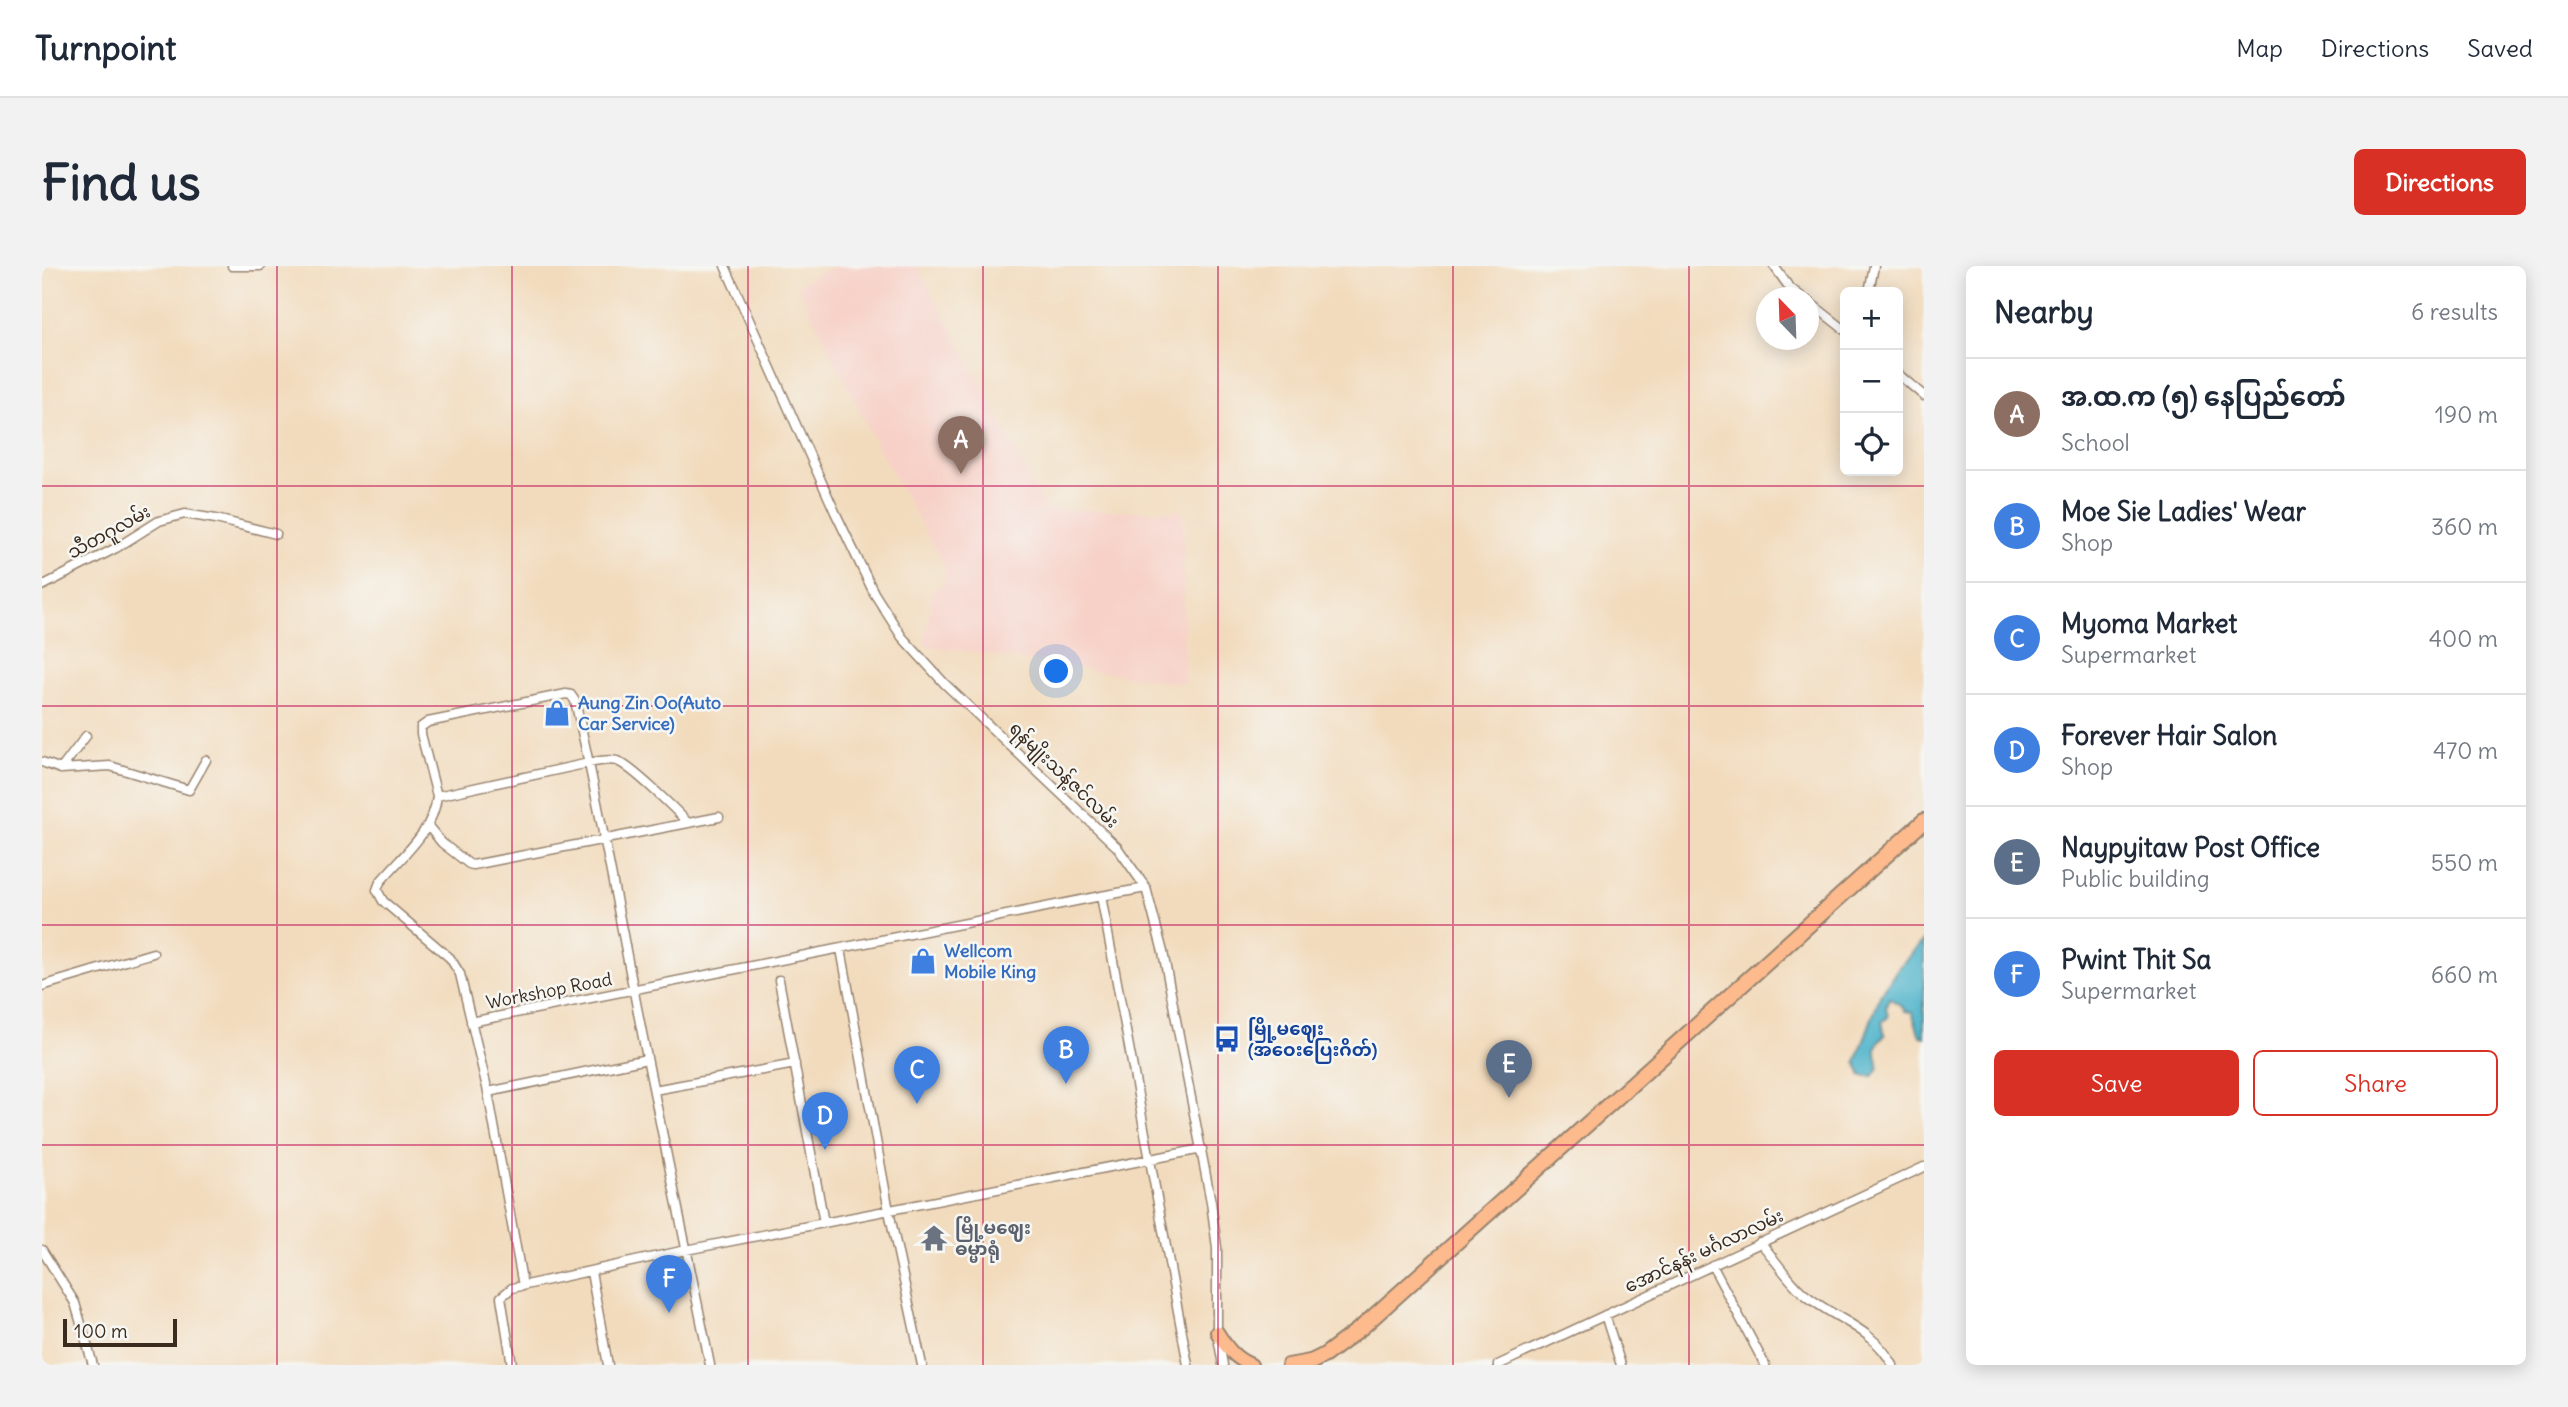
<!DOCTYPE html>
<html lang="en">
<head>
<meta charset="utf-8">
<style>
  :root { --surface:#fff; --page:#f2f2f3; --text:#1f2937; --muted:#747a83; --line:#e0e1e3; --accent:#d93025 }
  body { margin:0; font-family:Delius,"Noto Sans Myanmar",sans-serif; background:var(--page); color:var(--text) }
  .controls { position:absolute; right:21px; top:21px; display:grid; overflow:hidden; border-radius:10px; box-shadow:0 4px 18px #0003 }
  .controls button { width:63px; height:63px; display:grid; place-items:center; padding:0; border:0; border-bottom:2px solid var(--line); background:var(--surface); color:var(--text); font:35px sans-serif }
  .compass { position:absolute; left:1714px; top:21px; width:63px; height:63px; border-radius:50%; background:var(--surface); box-shadow:0 4px 18px #0003; rotate:337deg }
  .scale { position:absolute; left:21px; bottom:18px; width:114px; box-sizing:border-box; padding-left:7px; border:4px solid #3b2a1e; border-top:0; font-size:19px; line-height:24px; white-space:nowrap; color:#3b2a1e; -webkit-text-stroke:5px #f6f6f2; paint-order:stroke }
  .you { position:absolute; left:1015px; top:406px; width:24px; height:24px; margin:-18px; border:5px solid #fff; border-radius:50%; background:#1a73e8; box-shadow:0 0 0 10px #1a73e833 }
  .badge { display:grid; place-items:center; width:46px; height:46px; border-radius:50%; background:var(--accent); color:#fff; font-size:23px; font-weight:700 }
  .pin { position:absolute; translate:-50% -58px; filter:drop-shadow(0 2px 4px #0008) }
  .pin::after { content:''; position:absolute; top:37px; width:24px; height:21px; background:inherit; clip-path:polygon(0 0,100% 0,50% 100%) }
  .list { margin:0; padding:0; list-style:none }
  h2 { display:flex; justify-content:space-between; align-items:center; height:91px; margin:0; padding:0 28px; font-size:30px }
  h2 small { font-size:23px; font-weight:400; color:var(--muted) }
  .list li { display:grid; grid-template-columns:46px 1fr auto; gap:21px; align-items:center; box-sizing:border-box; height:112px; padding:0 28px; border-top:2px solid var(--line) }
  .list b { display:block; font-size:26px; white-space:nowrap }
  .list p { margin:0; font-size:23px; white-space:nowrap; color:var(--muted) }
  .list em { font-size:23px; font-style:normal; color:var(--muted) }
  .actions { display:flex; gap:14px; padding:21px 28px }
  .actions a { flex:1; padding:16px 0; border:2px solid var(--accent); border-radius:10px; text-align:center; font-size:24px; color:var(--accent) }
  .actions .main { background:var(--accent); color:#fff }
  .icon { flex:none; width:38px; height:38px; fill:none; stroke:currentColor; stroke-width:2; stroke-linecap:round; stroke-linejoin:round }
  .map { position:relative; flex:none; width:1882px; height:1099px; overflow:hidden; border-radius:10px }
  header { display:flex; align-items:center; gap:42px; box-sizing:border-box; height:98px; padding:0 35px; background:var(--surface); border-bottom:2px solid var(--line) }
  header strong { font-size:33px }
  nav { display:flex; gap:38px; margin-inline-start:auto; font-size:24px }
  .intro { display:flex; align-items:center; justify-content:space-between; box-sizing:border-box; height:168px; padding:0 42px }
  h1 { margin:0; font-size:49px }
  .button { padding:18px 32px; border-radius:10px; background:var(--accent); color:#fff; font-size:24px; font-weight:700 }
  main { display:flex; gap:42px; padding:0 42px }
  aside { flex:1; background:var(--surface); border-radius:10px; box-shadow:0 4px 18px #0003 }
  .map>svg:first-child { display:block }
  .built { fill:#f7d1c7 }
  .water { fill:#4ab1c9; stroke:#426e74; stroke-width:2 }
  .lines { fill:none; stroke-linecap:round; stroke-linejoin:round }
  .minor-casing { stroke:#96826e; stroke-width:11 }
  .primary-casing { stroke:#96826e; stroke-width:16 }
  .trunk-casing { stroke:#96826e; stroke-width:18 }
  .minor { stroke:#fff; stroke-width:8 }
  .primary { stroke:#fcba8d; stroke-width:12 }
  .trunk { stroke:#fcba8d; stroke-width:14 }
  .grid { fill:none; stroke:#c2185b; stroke-width:2; stroke-opacity:0.55 }
  .labels { text-anchor:middle; stroke-width:5; stroke-linejoin:round; paint-order:stroke }
  .street-label { font-size:18px; fill:#3b2a1e; stroke:#f6f6f2 }
  .shop-label { font-size:18px; font-weight:bold; fill:#366cbe; stroke:#f6f6f2; text-anchor:start }
  .transit-label { font-size:18px; font-weight:bold; fill:#164399; stroke:#f6f6f2; text-anchor:start }
  .worship-label { font-size:18px; font-weight:bold; fill:#5b616d; stroke:#f6f6f2; text-anchor:start }
</style>
</head>
<body>
<header>
<strong>Turnpoint</strong>
<nav><a>Map</a><a>Directions</a><a>Saved</a></nav>
</header>
<div class="intro"><h1>Find us</h1><a class="button">Directions</a></div>
<main>
<div class="map">
<svg width="1882" height="1099" viewBox="0 0 1882 1099">
  <rect width="100%" height="100%" fill="#f6f6f2"/>
  <filter id="ink" filterUnits="userSpaceOnUse"><feTurbulence type="fractalNoise" baseFrequency=".0143" numOctaves="2"/><feDisplacementMap in="SourceGraphic" scale="14" xChannelSelector="R" yChannelSelector="G"/><feConvolveMatrix kernelMatrix="1 2 1 2 8 2 1 2 1" color-interpolation-filters="sRGB"/></filter>
  <filter id="wash" filterUnits="userSpaceOnUse"><feTurbulence type="fractalNoise" baseFrequency=".00686" numOctaves="4" result="noise"/><feDisplacementMap in="SourceGraphic" scale="28" xChannelSelector="R" yChannelSelector="G"/><feGaussianBlur stdDeviation="1.57" result="paint"/><feColorMatrix in="noise" values="0 0 0 0 0 0 0 0 0 0 0 0 0 0 0 0 0 1.4 0 .05"/><feComposite in="paint" operator="in"/></filter>
  <g filter="url(#wash)">
    <rect width="100%" height="100%" fill="#f2dbbd"/>
    <path class="built" d="M791,0H875L953,143L1003,244L1141,245L1142,418L882,379L890,325L901,320L904,303L834,178L755,19Z"/>
    <path class="water" d="M1882,674V771L1878,770L1870,746L1863,745L1860,740L1847,732L1844,741L1846,751L1840,756L1843,769C1822,790 1846,795 1831,810H1820L1814,796L1838,730L1856,702Z"/>
  </g>
  <g filter="url(#ink)">
    <g class="lines">
      <g class="minor-casing">
        <path id="minor" d="M190,0H218
          M683,0L793,246L832,327L860,371L903,418L1075,581L1104,622L1121,686L1169,936L1175,982V1066L1181,1099
          M1732,0L1747,21L1761,32
          M1827,26L1832,0
          M1766,35L1803,64
          M1856,108L1882,130
          M0,320L74,282L117,255L143,248L174,253L234,268
          M0,496L19,503L68,500L147,524L164,494
          M19,503L44,470
          M395,530C392,565 360,590 338,616L335,624L341,635L408,692L418,708L446,826L481,1020
          M646,557C634,544 589,500 575,495C567,493 556,495 547,497L395,530L379,468V461L386,456L524,428L529,429L533,435C556,532 573,629 592,726C616,850 643,975 668,1099
          M386,560L400,577L427,598L431,599L677,551
          M1104,622L1059,630L1146,1099
          M799,683L847,945L880,1099
          M737,714L782,957
          M0,720L111,687
          M429,756L1059,630
          M612,824L753,798
          M446,826L605,793
          M1718,976C1732,992 1745,1013 1761,1027C1794,1055 1828,1059 1851,1099
          M0,984L33,1037L51,1099
          M1670,999L1723,1099
          M549,1006L566,1099
          M1563,1049L1579,1099
          M470,1099L459,1031L470,1022L644,984L1160,883
          M1456,1099L1882,901"/>
      </g>
      <g class="primary-casing">
        <path id="primary" d="M1175,1066C1185,1082 1192,1092 1209,1099
          M1246,1099L1273,1094"/>
      </g>
      <g class="trunk-casing">
        <path id="trunk" d="M1263,1099L1283,1089L1320,1061L1882,555"/>
      </g>
      <use href="#minor" class="minor"/>
      <use href="#primary" class="primary"/>
      <use href="#trunk" class="trunk"/>
    </g>
  </g>
  <path class="grid" d="M235,0V1099M470,0V1099M706,0V1099M941,0V1099M1176,0V1099M1411,0V1099M1647,0V1099M0,220H1882M0,440H1882M0,659H1882M0,879H1882"/>
  <defs>
    <g id="shop-bare" transform="scale(2.1)"><path d="M-5-2.5h2.3a2.7 3.5 0 0 1 5.4 0H5L5.5 6h-11ZM-1.5-2.5h3a1.5 2.3 0 0 0-3 0Z" fill="#3f7fe0" stroke="#f6f6f2" stroke-width="2.5" paint-order="stroke"/></g>
    <g id="bus-bare" transform="scale(2.1)"><path d="M-5-6H5V4H4V6H2V4H-2V6H-4V4H-5ZM-3.5-4V0h7V-4ZM-3.5 1.2v1.5H-2V1.2ZM2 1.2v1.5H3.5V1.2Z" fill="#1a4fb4" stroke="#f6f6f2" stroke-width="2.5" paint-order="stroke"/></g>
    <g id="temple-bare" transform="scale(2.1)"><path d="M0-6L5-2H3V0L6.5 2.5H4V6H1.5V3h-3V6H-4V2.5H-6.5L-3 0V-2H-5Z" fill="#6b7280" stroke="#f6f6f2" stroke-width="2.5" paint-order="stroke"/></g>
  </defs>
  <g fill-rule="evenodd">
    <use href="#shop-bare" x="515" y="447"/>
    <use href="#shop-bare" x="881" y="695"/>
    <use href="#bus-bare" x="1185" y="773"/>
    <use href="#temple-bare" x="892" y="972"/>
  </g>
  <g class="labels">
    <g class="street-label">
      <text transform="translate(67 266) rotate(-29)" y="6">သီတဂူလမ်း</text>
      <text transform="translate(1022 509) rotate(44)" y="6">ရန်မျိုးသန့်ဇင်လမ်း</text>
      <text transform="translate(507 725) rotate(-11)" y="6">Workshop Road</text>
      <text transform="translate(1662 985) rotate(-25)" y="6">အောင်နန်း မင်္ဂလာလမ်း</text>
    </g>
    <g class="shop-label">
      <text x="536" y="443">Aung Zin Oo(Auto<tspan x="536" dy="21">Car Service)</tspan></text>
      <text x="902" y="691">Wellcom<tspan x="902" dy="21">Mobile King</tspan></text>
    </g>
    <g class="transit-label">
      <text x="1206" y="769">မြို့မဈေး<tspan x="1206" dy="21">(အဝေးပြေးဂိတ်)</tspan></text>
    </g>
    <g class="worship-label">
      <text x="913" y="968">မြို့မဈေး<tspan x="913" dy="21">ဓမ္မာရုံ</tspan></text>
    </g>
  </g>
</svg>
<div class="controls">
<button>+</button>
<button>−</button>
<button><svg class="icon" aria-label="locate" viewBox="0 0 24 24"><circle cx="12" cy="12" r="6"/><path d="M12 2v4M12 18v4M2 12h4M18 12h4"/></svg></button>
</div>
<svg class="compass" viewBox="-18 -18 36 36"><path d="M0-13l5 13h-10z" fill="#e53935"/><path d="M0 13l5-13h-10z" fill="#747a83"/></svg>
<div class="scale">100 m</div>
<div class="you"></div>
<div class="pin badge" style="left:919px;top:208px;background:#8d6e63">A</div>
<div class="pin badge" style="left:1024px;top:818px;background:#3f7fe0">B</div>
<div class="pin badge" style="left:875px;top:838px;background:#3f7fe0">C</div>
<div class="pin badge" style="left:783px;top:884px;background:#3f7fe0">D</div>
<div class="pin badge" style="left:1467px;top:832px;background:#5c6f8a">E</div>
<div class="pin badge" style="left:627px;top:1047px;background:#3f7fe0">F</div>
</div>
<aside>
<h2>Nearby<small>6 results</small></h2>
<ul class="list">
<li><span class="badge" style="background:#8d6e63">A</span><div><b>အ.ထ.က (၅) နေပြည်တော်</b><p>School</p></div><em>190 m</em></li>
<li><span class="badge" style="background:#3f7fe0">B</span><div><b>Moe Sie Ladies' Wear</b><p>Shop</p></div><em>360 m</em></li>
<li><span class="badge" style="background:#3f7fe0">C</span><div><b>Myoma Market</b><p>Supermarket</p></div><em>400 m</em></li>
<li><span class="badge" style="background:#3f7fe0">D</span><div><b>Forever Hair Salon</b><p>Shop</p></div><em>470 m</em></li>
<li><span class="badge" style="background:#5c6f8a">E</span><div><b>Naypyitaw Post Office</b><p>Public building</p></div><em>550 m</em></li>
<li><span class="badge" style="background:#3f7fe0">F</span><div><b>Pwint Thit Sa</b><p>Supermarket</p></div><em>660 m</em></li>
</ul>
<div class="actions"><a class="main">Save</a><a>Share</a></div>
</aside>
</main>
</body>
</html>
